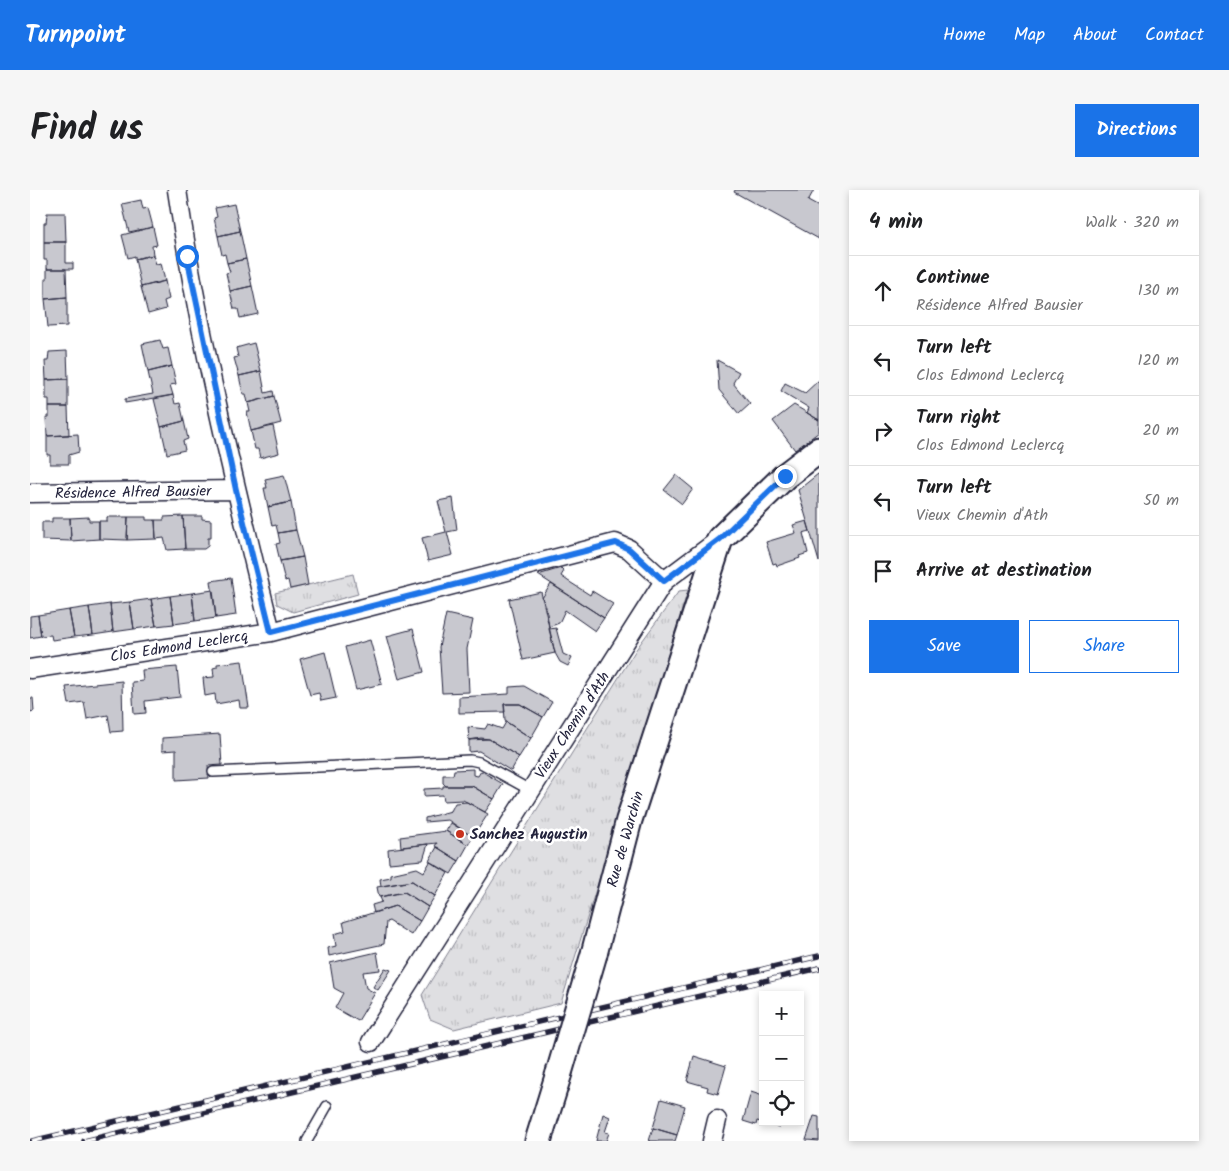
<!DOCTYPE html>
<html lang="en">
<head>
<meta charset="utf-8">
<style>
  :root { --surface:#fff; --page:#f6f6f6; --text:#202124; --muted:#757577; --line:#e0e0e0; --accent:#1a73e8 }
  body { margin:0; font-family:Kalam,sans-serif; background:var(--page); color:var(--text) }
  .controls { position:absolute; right:15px; bottom:15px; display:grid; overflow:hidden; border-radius:0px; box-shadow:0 2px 8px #0003 }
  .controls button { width:45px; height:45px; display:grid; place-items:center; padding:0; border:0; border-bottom:1px solid var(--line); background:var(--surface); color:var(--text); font:25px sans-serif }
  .stop { position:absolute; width:15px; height:15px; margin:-11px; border:4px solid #1a73e8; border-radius:50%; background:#fff }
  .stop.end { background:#1a73e8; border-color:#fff; box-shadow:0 1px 5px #0008 }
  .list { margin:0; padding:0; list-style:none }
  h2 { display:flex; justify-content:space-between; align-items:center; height:65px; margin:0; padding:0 20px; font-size:21px }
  h2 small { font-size:16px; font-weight:400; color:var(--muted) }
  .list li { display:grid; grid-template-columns:32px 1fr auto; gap:15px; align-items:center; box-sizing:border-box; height:70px; padding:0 20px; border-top:1px solid var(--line) }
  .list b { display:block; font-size:19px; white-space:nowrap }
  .list p { margin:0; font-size:16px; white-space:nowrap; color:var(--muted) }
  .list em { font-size:16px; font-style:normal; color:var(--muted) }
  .actions { display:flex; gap:10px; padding:15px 20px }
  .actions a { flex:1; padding:11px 0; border:1px solid var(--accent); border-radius:0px; text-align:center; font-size:18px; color:var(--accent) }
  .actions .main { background:var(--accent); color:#fff }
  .icon { flex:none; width:28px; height:28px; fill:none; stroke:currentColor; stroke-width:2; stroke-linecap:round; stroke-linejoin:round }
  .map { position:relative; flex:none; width:789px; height:951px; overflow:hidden; border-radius:0px }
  header { display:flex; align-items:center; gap:30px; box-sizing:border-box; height:70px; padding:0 25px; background:var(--accent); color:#fff }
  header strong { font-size:24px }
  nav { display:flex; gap:28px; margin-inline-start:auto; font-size:18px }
  .intro { display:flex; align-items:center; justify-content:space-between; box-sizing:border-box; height:120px; padding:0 30px }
  h1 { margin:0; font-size:35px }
  .button { padding:12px 22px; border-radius:0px; background:var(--accent); color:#fff; font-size:18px; font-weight:700 }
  main { display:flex; gap:30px; padding:0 30px }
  aside { flex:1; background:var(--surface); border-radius:0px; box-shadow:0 2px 8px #0003 }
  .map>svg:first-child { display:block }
  .grass { fill:url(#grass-tufts); stroke:#80808e }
  .building { fill:#c8c8cf; stroke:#22223b }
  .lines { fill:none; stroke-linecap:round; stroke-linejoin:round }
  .lane-casing { stroke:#22223b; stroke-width:12 }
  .street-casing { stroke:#22223b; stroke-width:21 }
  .secondary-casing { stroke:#22223b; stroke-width:29 }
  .lane { stroke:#fff; stroke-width:9 }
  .street { stroke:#fff; stroke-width:18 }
  .secondary { stroke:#fff; stroke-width:25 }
  .rail-casing { stroke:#22223b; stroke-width:5.5 }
  .rail { stroke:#fff; stroke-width:4; stroke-dasharray:11; stroke-linecap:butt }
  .secondary-bridge-casing { stroke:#22223b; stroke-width:29; stroke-linecap:butt }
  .secondary-bridge { stroke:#fff; stroke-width:25 }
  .route { stroke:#1a73e8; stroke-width:6 }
  .poi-dot { fill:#c8321e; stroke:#fff; stroke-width:2 }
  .labels { text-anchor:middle; stroke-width:5; stroke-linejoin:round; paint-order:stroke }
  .street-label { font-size:15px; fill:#22223b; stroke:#fff }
  .poi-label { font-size:15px; font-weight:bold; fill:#22223b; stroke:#fff; text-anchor:start }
</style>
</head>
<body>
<header>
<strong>Turnpoint</strong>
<nav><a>Home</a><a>Map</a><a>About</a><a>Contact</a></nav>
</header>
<div class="intro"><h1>Find us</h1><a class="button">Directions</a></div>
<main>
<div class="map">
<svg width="789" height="951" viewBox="0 0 789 951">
  <defs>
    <pattern id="grass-tufts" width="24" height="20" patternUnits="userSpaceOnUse" patternTransform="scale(1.25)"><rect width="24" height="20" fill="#dfdfe2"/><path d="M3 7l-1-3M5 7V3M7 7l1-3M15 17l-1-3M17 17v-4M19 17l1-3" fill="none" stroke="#bfbfc3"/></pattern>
  </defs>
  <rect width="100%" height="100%" fill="#fff"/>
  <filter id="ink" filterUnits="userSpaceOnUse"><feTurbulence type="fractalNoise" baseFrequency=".02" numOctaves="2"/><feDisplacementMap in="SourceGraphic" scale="10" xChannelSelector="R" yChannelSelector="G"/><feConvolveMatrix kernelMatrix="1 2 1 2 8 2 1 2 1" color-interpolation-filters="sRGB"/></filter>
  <g filter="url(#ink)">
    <path class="grass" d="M323,384L328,404L263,422L247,414L245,403Z
      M658,400L531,813L424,839L400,829L392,805L607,458L649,401Z"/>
    <path class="building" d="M705,0H784L778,11L789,17V49L704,2Z
      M111,10L113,19L118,18L123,37L99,42L92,14Z
      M204,14L210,41L188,46L184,28L187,27L185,18Z
      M17,23H35L36,52H14V33H16Z
      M123,37L127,55L122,56L123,65L105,69V66L98,68L92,45Z
      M210,41L216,69L197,73L195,64L192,65L188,46Z
      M14,52H36V73H43V79H17V70H14Z
      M123,65L126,74L131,73L135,91L111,97L105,69Z
      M216,69L222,96L200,101L196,83L200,82L197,73Z
      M17,79H36L37,107L15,109V89H17Z
      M135,91L139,109L134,111L136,119L118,124L111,97Z
      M222,96L228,124L210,128L208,119H204L200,101Z
      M37,107V136L18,137L15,109Z
      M130,150L133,159L138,158L142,176L118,182L112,154Z
      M224,153L231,181L209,186L204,168L208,167L206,158Z
      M37,161L38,189L16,190L15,171H18L19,162Z
      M687,170L709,182L703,193L720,214L709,224L689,200Z
      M142,176L146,194L140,195L143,205L95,213V209L123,204L118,182Z
      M231,181L235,203L243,201L244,206L218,213L216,204H213L209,186Z
      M38,189V217H19V209H16V190Z
      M789,190V230L777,223L779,218L751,201L755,193L775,203Z
      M143,205L145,214L150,213L154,231L131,237L124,209Z
      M244,206L251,233L221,241L217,222H220L218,213Z
      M764,215L789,230V242L765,260L743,231Z
      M19,217H38L39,245L17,246L16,227H19Z
      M154,231L158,249L153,251L155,260L137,264L131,237Z
      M243,236L249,263L230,268L228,259H225L221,241Z
      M48,244L49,262L39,265V274H20V265H17V246Z
      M788,284H789V372L768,300Z
      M254,285L261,312L238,317L234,298H237L235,289Z
      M646,285L663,299L652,314L634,300Z
      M423,308L427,340L417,342L423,365L398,371L392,348L416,342L408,311Z
      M261,312L266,340L248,343L246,335L242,336L238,317Z
      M153,326L155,359L137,360L134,348L126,349L125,330H134V327Z
      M153,326H172V329L181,330V348H178V356L174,359H155Z
      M59,327V331H69V349L41,351L40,328Z
      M77,327H98L97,350L69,349V331H77Z
      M98,327H116V330H125L126,349L97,350Z
      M22,328H40L41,351L12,350V332H22Z
      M777,331L780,341L773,343L778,363L769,366L770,368L747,376L746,373L743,374L736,352L766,343L763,335Z
      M266,340L273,367L250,371L246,354L250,353L248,343Z
      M273,367L278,395L260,399L258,390L255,391L250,371Z
      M531,378L534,381L531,386L538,391L560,405L562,401L583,414L574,428L508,385Z
      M201,388L206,425L186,428L181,391Z
      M521,394L574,428L565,441L535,420L529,433L519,437L516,417L512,408Z
      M183,400L186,428L165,431L162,403Z
      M511,402L525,463L493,470L479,409Z
      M162,403L165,431L144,434L140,406Z
      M140,406L144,434L126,436L121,409Z
      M121,409L126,436L104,439L100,412Z
      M100,412L104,439L83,442L80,414Z
      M80,414L83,442L63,445L59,417Z
      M59,417L63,445L44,447L39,420Z
      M39,420L44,447L22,450L21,445L11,446L8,425Z
      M416,424L443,430L437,459L439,502L412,503L409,457Z
      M8,425L11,446L0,448V426Z
      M526,438L533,464L542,468L538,476L530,472L525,463L519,439Z
      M383,439L394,482L369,489L357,446Z
      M340,450L352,494L326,500L315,457Z
      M295,462L306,508L291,511L289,503L280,505L270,469Z
      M212,471L219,518H210L209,510L186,514L185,504L175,506L173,488L184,487L183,478L187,477V474Z
      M147,477L150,507L115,511L116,523L104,524L102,492L113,491L112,480Z
      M92,491L93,541L81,542L78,525L57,529L54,512L39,514L36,497Z
      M494,496L522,512L513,527L490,514H474L475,522L429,523V507L479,504V497Z
      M0,508H3L4,521L0,522Z
      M474,514H490L513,527L501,548L475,531Z
      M476,532L501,548L489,567L459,549L439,550L438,537L455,539L458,534L472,539Z
      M190,544L192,575L178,576L179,588L146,590V560L132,561V548Z
      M451,548L459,549L489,567L481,581L449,561L439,562V550Z
      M443,579V585L448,586L451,581L473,594L464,609L442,596H416L413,593V585H423L424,580Z
      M413,596H442L464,609L455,622L433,610L414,611L413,605L394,606V599L413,598Z
      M437,612L458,624L443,647L418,630L395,632V628L421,621L425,613Z
      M421,633L443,647L438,655L416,641Z
      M416,641L438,655L429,671L405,656L407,653L371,657L370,647Z
      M398,654L393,670L359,673L358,659Z
      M407,657L429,671L421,684L399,671Z
      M400,672L418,683L405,706L382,691L351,696L350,689L361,687V684L387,678L394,682Z
      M382,691L405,706L398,717L375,702L349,707L347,697Z
      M374,702L398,717L390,731L365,716L344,723L342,715L352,712L350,707Z
      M365,716L390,731L381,745L359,731L356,732L354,754L299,766L298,758L306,756L304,744L315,741L313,732Z
      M347,762L350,780L333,782L336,798L345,803L328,831L305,818L313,803L304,798L300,773Z
      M355,778L361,780L348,800L343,797Z
      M664,866L696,876L688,904L677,901L678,897L657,891Z
      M721,902L733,906V932H750L749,937L727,931L726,935L713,931Z
      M631,909L655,916L647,945L623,938Z
      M573,924L580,927L575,942L579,943L576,951H566Z
      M784,926L789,927V951L776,950Z
      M623,938L647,945L645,951H619Z"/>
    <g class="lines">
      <g class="lane-casing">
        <path id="lane" d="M183,582L440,570L449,572L500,600
          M277,951L297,916"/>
      </g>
      <g class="street-casing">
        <path id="street" d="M147,0C169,149 205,296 241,442
          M0,303L206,300
          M0,479L241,442L585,353L599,359L634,391
          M341,852L634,391L690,349
          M682,951L687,930"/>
      </g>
      <g class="secondary-casing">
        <path id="secondary" d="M564,764L599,630L690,349L755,286L789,260
          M508,951L529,883"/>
      </g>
      <use href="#lane" class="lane"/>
      <use href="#street" class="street"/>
      <use href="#secondary" class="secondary"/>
      <g class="rail-casing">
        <path id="rail" d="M2,951L789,766
          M54,951L789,778"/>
      </g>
      <use href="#rail" class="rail"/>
      <g class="secondary-bridge-casing">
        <path id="secondary-bridge" d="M529,883L564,764"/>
      </g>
      <use href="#secondary-bridge" class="secondary-bridge"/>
    </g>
  </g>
  <g class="lines" filter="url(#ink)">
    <path class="route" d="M157,66L206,300L241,442L586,353L599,359L634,391L690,349L755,286"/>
  </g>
  <circle class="poi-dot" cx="430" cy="644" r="5"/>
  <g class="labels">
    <g class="street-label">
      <text transform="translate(103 302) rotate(-1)" y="5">Résidence Alfred Bausier</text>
      <text transform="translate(149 456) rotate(-9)" y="5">Clos Edmond Leclercq</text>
      <text transform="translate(542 535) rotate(-57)" y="5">Vieux Chemin d'Ath</text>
      <text transform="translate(595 649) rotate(-74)" y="5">Rue de Warchin</text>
    </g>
    <g class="poi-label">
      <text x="440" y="649">Sanchez Augustin</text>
    </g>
  </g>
</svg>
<div class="controls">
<button>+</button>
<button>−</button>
<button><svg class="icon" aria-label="locate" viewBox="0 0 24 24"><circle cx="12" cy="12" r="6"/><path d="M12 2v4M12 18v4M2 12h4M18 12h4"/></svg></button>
</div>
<div class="stop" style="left:157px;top:66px"></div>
<div class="stop end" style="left:755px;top:286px"></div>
</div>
<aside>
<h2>4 min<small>Walk · 320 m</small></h2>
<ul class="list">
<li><svg class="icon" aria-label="ahead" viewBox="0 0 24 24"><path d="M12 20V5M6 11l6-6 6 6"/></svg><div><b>Continue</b><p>Résidence Alfred Bausier</p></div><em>130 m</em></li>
<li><svg class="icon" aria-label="left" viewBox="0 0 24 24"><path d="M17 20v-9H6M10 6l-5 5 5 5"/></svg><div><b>Turn left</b><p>Clos Edmond Leclercq</p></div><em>120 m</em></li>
<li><svg class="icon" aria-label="right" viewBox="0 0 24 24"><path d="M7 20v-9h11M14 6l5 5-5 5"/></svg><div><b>Turn right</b><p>Clos Edmond Leclercq</p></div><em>20 m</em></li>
<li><svg class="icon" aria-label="left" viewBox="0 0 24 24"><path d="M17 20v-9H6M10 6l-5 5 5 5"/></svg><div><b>Turn left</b><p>Vieux Chemin d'Ath</p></div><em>50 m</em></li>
<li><svg class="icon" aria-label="arrive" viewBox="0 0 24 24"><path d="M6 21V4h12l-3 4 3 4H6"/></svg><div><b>Arrive at destination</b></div></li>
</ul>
<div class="actions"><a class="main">Save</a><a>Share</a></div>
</aside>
</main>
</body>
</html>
